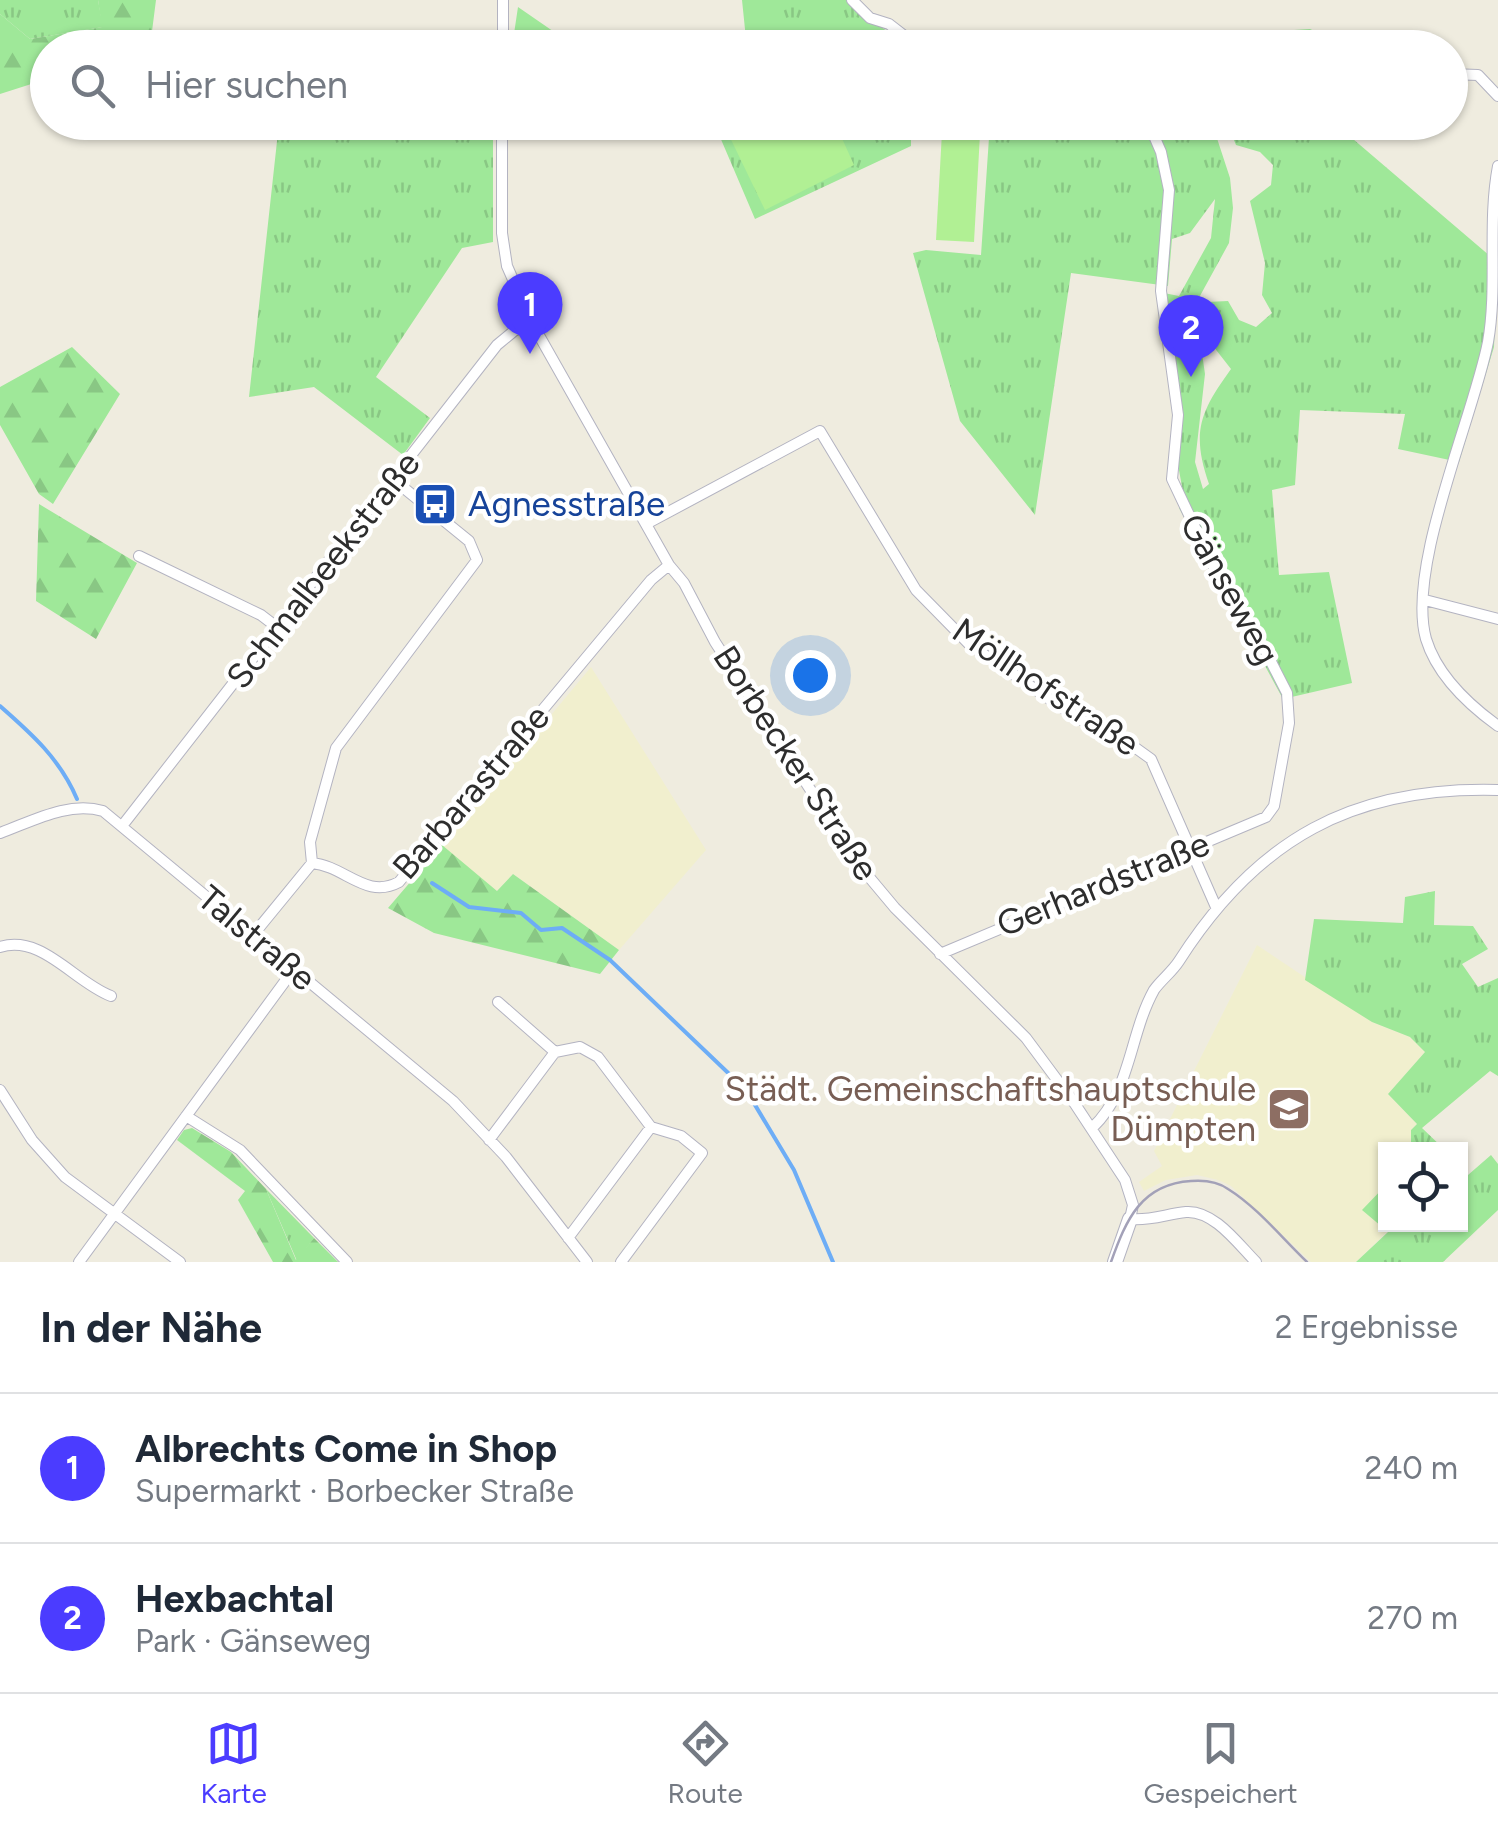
<!DOCTYPE html>
<html lang="de">
<head>
<meta charset="utf-8">
<style>
  :root { --surface:#fff; --page:#f2f2f3; --text:#1f2937; --muted:#747a83; --line:#e0e1e3; --accent:#4b3cff }
  body { margin:0; font-family:Figtree,sans-serif; background:var(--page); color:var(--text) }
  .controls { position:absolute; right:30px; bottom:30px; display:grid; overflow:hidden; border-radius:0px; box-shadow:0 2px 8px #0004 }
  .controls button { width:90px; height:90px; display:grid; place-items:center; padding:0; border:0; border-bottom:2px solid var(--line); background:var(--surface); color:var(--text); font:50px sans-serif }
  .you { position:absolute; left:810px; top:675px; width:35px; height:35px; margin:-25px; border:8px solid #fff; border-radius:50%; background:#1a73e8; box-shadow:0 0 0 15px #1a73e833 }
  .badge { display:grid; place-items:center; width:65px; height:65px; border-radius:50%; background:var(--accent); color:#fff; font-size:32px; font-weight:700 }
  .pin { position:absolute; translate:-50% -82px; filter:drop-shadow(0 2px 5px #0008) }
  .pin::after { content:''; position:absolute; top:52px; width:35px; height:30px; background:inherit; clip-path:polygon(0 0,100% 0,50% 100%) }
  .list { margin:0; padding:0; list-style:none }
  h2 { display:flex; justify-content:space-between; align-items:center; height:130px; margin:0; padding:0 40px; font-size:42px }
  h2 small { font-size:32px; font-weight:400; color:var(--muted) }
  .list li { display:grid; grid-template-columns:65px 1fr auto; gap:30px; align-items:center; box-sizing:border-box; height:150px; padding:0 40px; border-top:2px solid var(--line) }
  .list b { display:block; font-size:38px; white-space:nowrap }
  .list p { margin:0; font-size:32px; white-space:nowrap; color:var(--muted) }
  .list em { font-size:32px; font-style:normal; color:var(--muted) }
  .icon { flex:none; width:55px; height:55px; fill:none; stroke:currentColor; stroke-width:2; stroke-linecap:round; stroke-linejoin:round }
  .map { position:relative; flex:none; width:1498px; height:1262px; overflow:hidden }
  .search { position:absolute; background:var(--surface); box-shadow:0 2px 8px #0004; left:30px; right:30px; top:30px; height:110px; display:flex; align-items:center; gap:25px; box-sizing:border-box; padding:0 35px; border-radius:55px; color:var(--muted); font-size:38px }
  .sheet { height:430px; background:var(--surface) }
  nav { display:flex; justify-content:space-around; align-items:center; box-sizing:border-box; height:140px; border-top:2px solid var(--line); background:var(--surface); font-size:28px; color:var(--muted) }
  nav a { display:grid; justify-items:center; gap:5px }
  nav .on { color:var(--accent) }
  .map>svg:first-child { display:block }
  .education { fill:#f1efce }
  .grass { fill:url(#grass-tufts) }
  .forest { fill:url(#forest-firs) }
  .pitch { fill:#b1f094 }
  .lines { fill:none; stroke-linecap:round; stroke-linejoin:round }
  .stream { stroke:#6dadf6; stroke-width:4 }
  .street-casing { stroke:#b3b3c1; stroke-width:12 }
  .secondary-casing { stroke:#b3b3c1; stroke-width:16 }
  .street { stroke:#fff; stroke-width:10 }
  .secondary { stroke:#fff; stroke-width:14 }
  .tram { stroke:#a3a1b8; stroke-width:2.5 }
  .labels { text-anchor:middle; stroke-width:9; stroke-linejoin:round; paint-order:stroke }
  .transit-label { font-size:35px; fill:#164399; stroke:#fff; text-anchor:start }
  .street-label { font-size:35px; fill:#2d2d2d; stroke:#fff }
  .education-label { font-size:35px; fill:#785e54; stroke:#fff; text-anchor:end }
</style>
</head>
<body>
<div class="map">
<svg width="1498" height="1262" viewBox="0 0 1498 1262">
  <defs>
    <pattern id="grass-tufts" width="24" height="20" patternUnits="userSpaceOnUse" patternTransform="scale(2.5)"><rect width="24" height="20" fill="#9fe899"/><path d="M3 7l-1-3M5 7V3M7 7l1-3M15 17l-1-3M17 17v-4M19 17l1-3" fill="none" stroke="#89c784"/></pattern>
    <pattern id="forest-firs" width="22" height="20" patternUnits="userSpaceOnUse" patternTransform="scale(2.5)"><rect width="22" height="20" fill="#9fe899"/><path d="M5 1l3.5 6h-7zM16 11l3.5 6h-7z" fill="#89c784"/></pattern>
  </defs>
  <rect width="100%" height="100%" fill="#efecdf"/>
  <path class="education" d="M591,667L706,850L619,950L513,874L497,891L442,846Z
    M1257,945L1372,1022L1410,1037L1425,1052L1388,1094L1417,1124L1411,1130V1149L1386,1150L1385,1186L1363,1210L1388,1231L1356,1262H1311L1231,1186L1218,1180L1197,1175L1166,1180L1144,1191L1139,1182L1162,1166L1154,1151Z"/>
  <path class="grass" d="M0,0H98L103,27L30,39L0,14Z
    M742,0H847L907,47L683,48L746,39Z
    M518,7L576,47H512Z
    M1310,29L1337,42L1338,47H1222L1245,33Z
    M279,123H493V242L462,248L376,377L430,418L403,455L314,387L249,397Z
    M714,123H911V146L755,219Z
    M990,123H1212L1230,178L1233,208L1229,243L1195,305L1205,374L1195,462L1203,489L1209,484C1191,432 1200,412 1231,369L1206,337L1207,302L1228,301L1239,320L1256,327L1272,313L1262,295L1265,263L1250,201L1271,185L1273,165L1260,152L1236,145L1227,123H1350L1353,139L1497,262L1494,347L1459,462L1398,449L1405,414L1300,410L1295,485L1272,490L1279,575L1329,572L1352,683L1283,699L1179,508L1185,503L1176,454L1181,398L1164,293L1179,296L1211,238L1215,199L1190,233L1172,239L1168,286L1071,273L1035,515L960,421L913,253L926,250L981,255Z
    M1435,891L1434,925L1473,926L1488,949L1462,964L1478,987L1498,978V1076L1490,1071L1422,1128L1444,1149H1411V1130L1417,1124L1388,1094L1425,1052L1410,1037L1372,1022L1305,980L1314,919L1403,923L1405,897Z
    M1491,1155L1498,1164V1210L1443,1262H1356L1388,1232L1362,1210L1385,1186L1386,1224H1460L1461,1167L1468,1175Z
    M266,1189L314,1238L297,1261Z"/>
  <path class="forest" d="M98,0H156L150,47L48,48L47,79L0,94V14L30,39L102,27Z
    M72,347L120,394L53,504L39,494L0,425V387Z
    M39,504L137,563L96,639L36,601Z
    M442,845L497,891L513,874L619,950L600,974L434,933L388,908Z
    M192,1128L231,1152L266,1189L296,1260L314,1238L338,1262H273L238,1200L245,1191L177,1140L184,1130Z"/>
  <path class="pitch" d="M723,123H835L854,165L765,210Z
    M942,132L980,134L974,242L936,240Z"/>
  <g class="lines">
    <path class="stream" d="M0,706C32,734 60,759 77,799
      M432,883L469,907L521,913L541,930L562,928L610,960L746,1090L794,1170L833,1262"/>
    <g class="street-casing">
      <path id="street" d="M852,0L870,18L889,24L920,48
        M503,48V0
        M1450,74L1478,75L1498,96
        M502,122V233L507,266L532,323L669,565L684,583L715,642L859,865L895,908L1026,1038L1075,1104L1125,1180L1133,1205L1130,1219C1151,1221 1166,1214 1186,1212C1214,1210 1238,1244 1256,1262
        M1498,166C1487,224 1498,285 1488,342C1473,418 1406,568 1426,639C1437,675 1469,705 1498,726
        M646,524L820,431L916,590L970,645L1079,719L1119,736L1151,759L1216,907
        M139,556L261,615L278,628
        M1425,600L1498,619
        M122,826L497,345L514,331L532,323
        M0,833C33,821 68,801 103,811L453,1101L506,1157L587,1262
        M312,863C345,866 366,900 399,882L651,580L669,565
        M312,863L310,842L336,748L477,560L469,541L394,480
        M253,935L312,863
        M0,947C42,934 74,982 111,996
        M940,954L1266,817L1274,806L1289,723L1287,693L1264,648L1229,599L1172,479L1178,415L1161,291L1169,190L1161,152L1148,122
        M498,1002L555,1052
        M0,1090L32,1140L65,1177L180,1262
        M186,1116L240,1150L347,1262
        M1092,1128C1131,1092 1129,1035 1154,990C1161,980 1172,972 1179,961C1257,839 1353,786 1498,790
        M489,1140L555,1052L580,1047L598,1057L651,1127L568,1238
        M79,1262L294,969
        M621,1262L702,1153L681,1136L651,1127"/>
    </g>
    <g class="secondary-casing">
      <path id="secondary" d="M1115,1262L1130,1219"/>
    </g>
    <use href="#street" class="street"/>
    <use href="#secondary" class="secondary"/>
    <path class="tram" d="M1111,1262C1126,1220 1141,1184 1191,1181C1204,1180 1217,1181 1228,1189C1257,1207 1282,1238 1307,1262"/>
  </g>
  <defs>
    <g id="bus-square" transform="scale(2.25)"><rect x="-9" y="-9" width="18" height="18" rx="4" fill="#1a4fb4" stroke="#fff"/><path d="M-5-6H5V4H4V6H2V4H-2V6H-4V4H-5ZM-3.5-4V0h7V-4ZM-3.5 1.2v1.5H-2V1.2ZM2 1.2v1.5H3.5V1.2Z" fill="#fff"/></g>
    <g id="school-square" transform="scale(2.25)"><rect x="-9" y="-9" width="18" height="18" rx="4" fill="#8d6e63" stroke="#fff"/><path d="M0-5L7-2L0 1L-7-2ZM-4 1L0 2.5L4 1V4Q0 6-4 4Z" fill="#fff"/></g>
  </defs>
  <g fill-rule="evenodd">
    <use href="#bus-square" x="435" y="504"/>
    <use href="#school-square" x="1289" y="1109"/>
  </g>
  <g class="labels">
    <g class="transit-label">
      <text x="468" y="516">Agnesstraße</text>
    </g>
    <g class="street-label">
      <text transform="translate(323 570) rotate(-52)" y="12">Schmalbeekstraße</text>
      <text transform="translate(1230 589) rotate(61)" y="12">Gänseweg</text>
      <text transform="translate(1046 687) rotate(34)" y="12">Möllhofstraße</text>
      <text transform="translate(796 763) rotate(57)" y="12">Borbecker Straße</text>
      <text transform="translate(471 792) rotate(-49)" y="12">Barbarastraße</text>
      <text transform="translate(1103 884) rotate(-22)" y="12">Gerhardstraße</text>
      <text transform="translate(257 938) rotate(40)" y="12">Talstraße</text>
    </g>
    <g class="education-label">
      <text x="1256" y="1101">Städt. Gemeinschaftshauptschule<tspan x="1256" dy="40">Dümpten</tspan></text>
    </g>
  </g>
</svg>
<div class="controls">
<button><svg class="icon" aria-label="locate" viewBox="0 0 24 24"><circle cx="12" cy="12" r="6"/><path d="M12 2v4M12 18v4M2 12h4M18 12h4"/></svg></button>
</div>
<div class="you"></div>
<div class="pin badge" style="left:530px;top:354px">1</div>
<div class="pin badge" style="left:1191px;top:377px">2</div>
<div class="search"><svg class="icon" aria-label="search" viewBox="0 0 24 24"><circle cx="10" cy="10" r="6"/><path d="M15 15l6 6"/></svg>Hier suchen</div>
</div>
<section class="sheet">
<h2>In der Nähe<small>2 Ergebnisse</small></h2>
<ul class="list">
<li><span class="badge">1</span><div><b>Albrechts Come in Shop</b><p>Supermarkt · Borbecker Straße</p></div><em>240 m</em></li>
<li><span class="badge">2</span><div><b>Hexbachtal</b><p>Park · Gänseweg</p></div><em>270 m</em></li>
</ul>
</section>
<nav>
<a class="on"><svg class="icon" aria-label="map" viewBox="0 0 24 24"><path d="M3 6l6-2 6 2 6-2v14l-6 2-6-2-6 2zM9 4v14M15 6v14"/></svg>Karte</a>
<a><svg class="icon" aria-label="directions" viewBox="0 0 24 24"><path d="M12 3l9 9-9 9-9-9zM9 14v-3h6M13 9l2 2-2 2"/></svg>Route</a>
<a><svg class="icon" aria-label="saved" viewBox="0 0 24 24"><path d="M7 4h10v16l-5-4-5 4z"/></svg>Gespeichert</a>
</nav>
</body>
</html>
